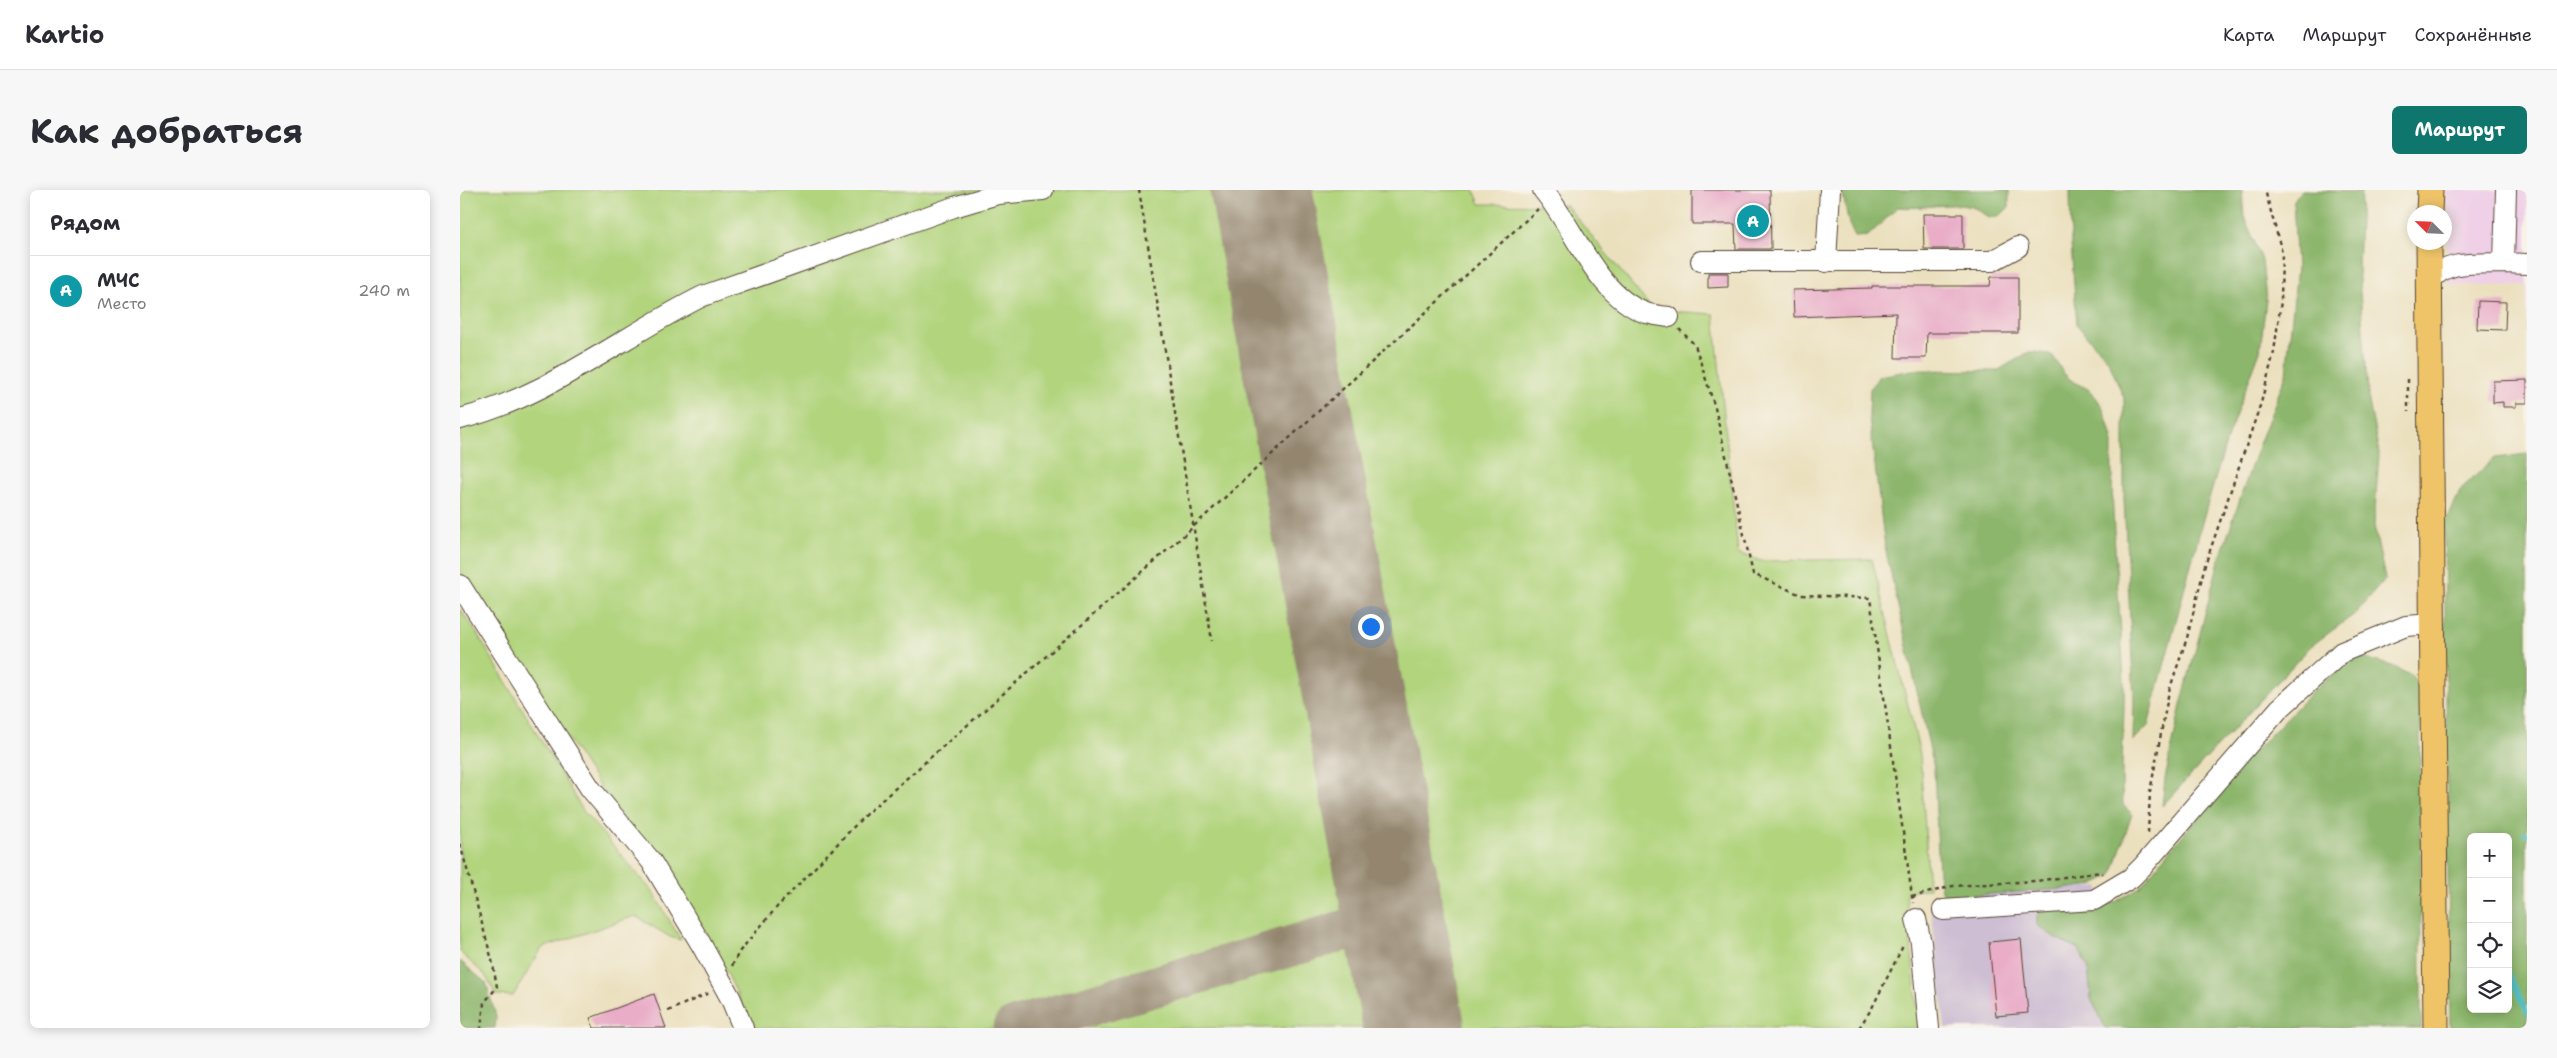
<!DOCTYPE html>
<html lang="ru">
<head>
<meta charset="utf-8">
<style>
  :root { --surface:#fff; --page:#f7f7f7; --text:#2b2b33; --muted:#7c7c81; --line:#e1e1e2; --accent:#0f766e }
  body { margin:0; font-family:"Shantell Sans",sans-serif; background:var(--page); color:var(--text) }
  .controls { position:absolute; right:15px; bottom:15px; display:grid; overflow:hidden; border-radius:8px; box-shadow:0 2px 12px #0003 }
  .controls button { width:45px; height:45px; display:grid; place-items:center; padding:0; border:0; border-bottom:1px solid var(--line); background:var(--surface); color:var(--text); font:25px sans-serif }
  .compass { position:absolute; left:1947px; top:15px; width:45px; height:45px; border-radius:50%; background:var(--surface); box-shadow:0 2px 12px #0003; rotate:294deg }
  .you { position:absolute; left:910px; top:436px; width:18px; height:18px; margin:-12px; border:4px solid #fff; border-radius:50%; background:#1a73e8; box-shadow:0 0 0 8px #1a73e833 }
  .badge { display:grid; place-items:center; width:32px; height:32px; border-radius:50%; background:var(--accent); color:#fff; font-size:16px; font-weight:700 }
  .pin { position:absolute; translate:-50% -50%; border:2px solid #fff; box-shadow:0 1px 5px #0006 }
  .list { margin:0; padding:0; list-style:none }
  h2 { display:flex; justify-content:space-between; align-items:center; height:65px; margin:0; padding:0 20px; font-size:21px }
  h2 small { font-size:16px; font-weight:400; color:var(--muted) }
  .list li { display:grid; grid-template-columns:32px 1fr auto; gap:15px; align-items:center; box-sizing:border-box; height:70px; padding:0 20px; border-top:1px solid var(--line) }
  .list b { display:block; font-size:19px; white-space:nowrap }
  .list p { margin:0; font-size:16px; white-space:nowrap; color:var(--muted) }
  .list em { font-size:16px; font-style:normal; color:var(--muted) }
  .icon { flex:none; width:28px; height:28px; fill:none; stroke:currentColor; stroke-width:2; stroke-linecap:round; stroke-linejoin:round }
  .map { position:relative; flex:none; width:2067px; height:838px; overflow:hidden; border-radius:8px }
  header { display:flex; align-items:center; gap:30px; box-sizing:border-box; height:70px; padding:0 25px; background:var(--surface); border-bottom:1px solid var(--line) }
  header strong { font-size:24px }
  nav { display:flex; gap:28px; margin-inline-start:auto; font-size:18px }
  .intro { display:flex; align-items:center; justify-content:space-between; box-sizing:border-box; height:120px; padding:0 30px }
  h1 { margin:0; font-size:35px }
  .button { padding:12px 22px; border-radius:8px; background:var(--accent); color:#fff; font-size:18px; font-weight:700 }
  main { display:flex; gap:30px; padding:0 30px }
  aside { flex:1; background:var(--surface); border-radius:8px; box-shadow:0 2px 12px #0003 }
  .map>svg:first-child { display:block }
  .built { fill:#efd0e7 }
  .industrial { fill:#cdbed3 }
  .green { fill:#b1d47d; stroke:#767f4e }
  .forest { fill:#8cb66c; stroke:#647045; fill-rule:evenodd }
  .lines { fill:none; stroke-linecap:round; stroke-linejoin:round }
  .stream { stroke:#52c0c7; stroke-width:4.5 }
  .taxiway { stroke:#93856e; stroke-width:41 }
  .runway { stroke:#93856e; stroke-width:102 }
  .building { fill:#e9adc8 }
  .minor-casing { stroke:#554536; stroke-width:22 }
  .major-casing { stroke:#554536; stroke-width:27 }
  .path { stroke:#554536; stroke-width:2.5; stroke-dasharray:4 4; stroke-linecap:butt }
  .minor { stroke:#fff; stroke-width:20 }
  .major { stroke:#efc469; stroke-width:25 }
</style>
</head>
<body>
<header>
<strong>Kartio</strong>
<nav><a>Карта</a><a>Маршрут</a><a>Сохранённые</a></nav>
</header>
<div class="intro"><h1>Как добраться</h1><a class="button">Маршрут</a></div>
<main>
<aside>
<h2>Рядом<small></small></h2>
<ul class="list">
<li><span class="badge" style="background:#0f9aa8">A</span><div><b>МЧС</b><p>Место</p></div><em>240 m</em></li>
</ul>
</aside>
<div class="map">
<svg width="2067" height="838" viewBox="0 0 2067 838">
  <rect width="100%" height="100%" fill="#f7f3e8"/>
  <filter id="ink" filterUnits="userSpaceOnUse"><feTurbulence type="fractalNoise" baseFrequency=".02" numOctaves="2"/><feDisplacementMap in="SourceGraphic" scale="10" xChannelSelector="R" yChannelSelector="G"/><feConvolveMatrix kernelMatrix="1 2 1 2 8 2 1 2 1" color-interpolation-filters="sRGB"/></filter>
  <filter id="wash" filterUnits="userSpaceOnUse"><feTurbulence type="fractalNoise" baseFrequency=".0096" numOctaves="4" result="noise"/><feDisplacementMap in="SourceGraphic" scale="20" xChannelSelector="R" yChannelSelector="G"/><feGaussianBlur stdDeviation="1.12" result="paint"/><feColorMatrix in="noise" values="0 0 0 0 0 0 0 0 0 0 0 0 0 0 0 0 0 1.4 0 .05"/><feComposite in="paint" operator="in"/></filter>
  <g filter="url(#wash)">
    <rect width="100%" height="100%" fill="#ebe0be"/>
    <path class="built" d="M1986,0H2067V149L2066,96L1989,95Z"/>
    <path class="industrial" d="M1639,696L1659,838H1485L1470,709Z"/>
    <path class="green" d="M0,0H1014L1020,14L1106,15L1193,120L1254,124L1278,363L1301,371L1412,369L1460,564L1469,698L1446,703L1459,838H293L264,776L136,591L0,385Z
      M0,419L16,442L124,622L192,701L221,750L210,747L175,726L82,758L53,806L36,805L25,785L0,762Z"/>
    <path class="forest" d="M1382,0H1549V17C1544,22 1538,29 1529,27C1523,25 1519,19 1512,17C1489,11 1462,20 1438,17L1408,46L1395,47L1389,34Z
      M1610,0H1782L1784,27L1802,70L1806,110L1800,161L1769,243L1743,329L1688,536L1673,551L1674,510L1664,309V208L1648,170L1617,135L1611,54Z
      M1841,0L1901,2L1898,78L1909,212L1919,263L1914,335L1925,389L1896,423L1851,456L1702,616L1705,589L1721,515L1759,371L1796,262L1826,185L1837,78L1833,12Z
      M1569,162C1605,163 1590,173 1611,190C1617,195 1626,196 1631,202C1644,214 1647,231 1652,248C1650,329 1660,411 1664,493C1665,534 1660,574 1663,615L1672,624L1652,685L1632,695L1603,699L1488,707L1481,701L1479,684L1474,578L1425,357L1409,227L1410,199L1419,186L1453,180L1537,181Z
      M2067,264V838H1990L1984,336L2001,299L2035,268ZM2011,647H2048V819H2011Z
      M1898,466L1932,476L1952,486L1960,502L1961,838H1646L1631,809L1628,777L1618,758L1597,749L1577,735V725L1584,719H1634L1655,712L1680,697L1779,577L1858,496Z
      M0,771L26,793L36,826L35,838H0Z"/>
    <g class="lines">
      <path class="stream" d="M2064,643L2067,644
        M2048,782L2067,822"/>
      <path class="taxiway" d="M553,838L900,736L937,743"/>
      <path class="runway" d="M801,0L954,838"/>
    </g>
    <g id="blocks">
      <path class="building" d="M1232,0H1310L1311,59H1276L1275,34H1232Z
        M1463,24H1503V59H1464Z
        M1248,83H1268V97L1248,98Z
        M1531,87H1558V143H1467L1466,168H1435L1436,123L1334,127L1333,100L1412,98V96H1530Z
        M2018,111L2046,112L2045,140L2017,139Z
        M2067,190V213H2056V217H2043V212L2033,213V191Z
        M1561,749L1568,823L1536,826L1529,752Z
        M194,804L206,838H134L130,828Z"/>
    </g>
  </g>
  <g filter="url(#ink)">
    <use href="#blocks" fill-opacity="0" stroke="#554536" stroke-width="1"/>
    <g class="lines">
      <g class="minor-casing">
        <path id="minor" d="M1083,0C1114,37 1137,106 1186,123C1193,125 1201,126 1209,127
          M1241,71H1532L1558,57
          M1366,72L1370,0
          M2044,73L2067,74
          M1969,93C1984,69 2019,74 2044,73L2046,0
          M0,229C88,207 162,146 243,106L494,17L538,4L583,0
          M0,395L130,598L191,671L241,754L271,809L283,838
          M1483,720L1634,710L1671,688L1683,676L1819,519L1882,462L1946,436L1972,434
          M1456,729L1461,753L1469,838"/>
      </g>
      <g class="major-casing">
        <path id="major" d="M1969,22L1970,0
          M1969,52L1976,838"/>
      </g>
      <path class="path" d="M679,0L752,451
        M1219,139L1235,155L1255,218L1293,384L1341,405L1410,408L1453,713
        M1948,189V222
        M1688,643L1690,602L1709,501L1727,448L1745,375L1801,213L1814,162L1821,111L1822,62L1805,0
        M0,654L32,770L37,797L24,813L21,838
        M1452,707L1493,696L1576,691L1641,682L1643,684
        M272,776L279,762L317,717L406,624L721,348L1078,19
        M208,821L249,803
        M1399,838L1412,818L1443,756"/>
      <use href="#minor" class="minor"/>
      <use href="#major" class="major"/>
    </g>
  </g>
</svg>
<div class="controls">
<button>+</button>
<button>−</button>
<button><svg class="icon" aria-label="locate" viewBox="0 0 24 24"><circle cx="12" cy="12" r="6"/><path d="M12 2v4M12 18v4M2 12h4M18 12h4"/></svg></button>
<button><svg class="icon" aria-label="layers" viewBox="0 0 24 24"><path d="M12 4l9 5-9 5-9-5zM3 14l9 5 9-5"/></svg></button>
</div>
<svg class="compass" viewBox="-18 -18 36 36"><path d="M0-13l5 13h-10z" fill="#e53935"/><path d="M0 13l5-13h-10z" fill="#7c7c81"/></svg>
<div class="you"></div>
<div class="pin badge" style="left:1293px;top:31px;background:#0f9aa8">A</div>
</div>
</main>
</body>
</html>
